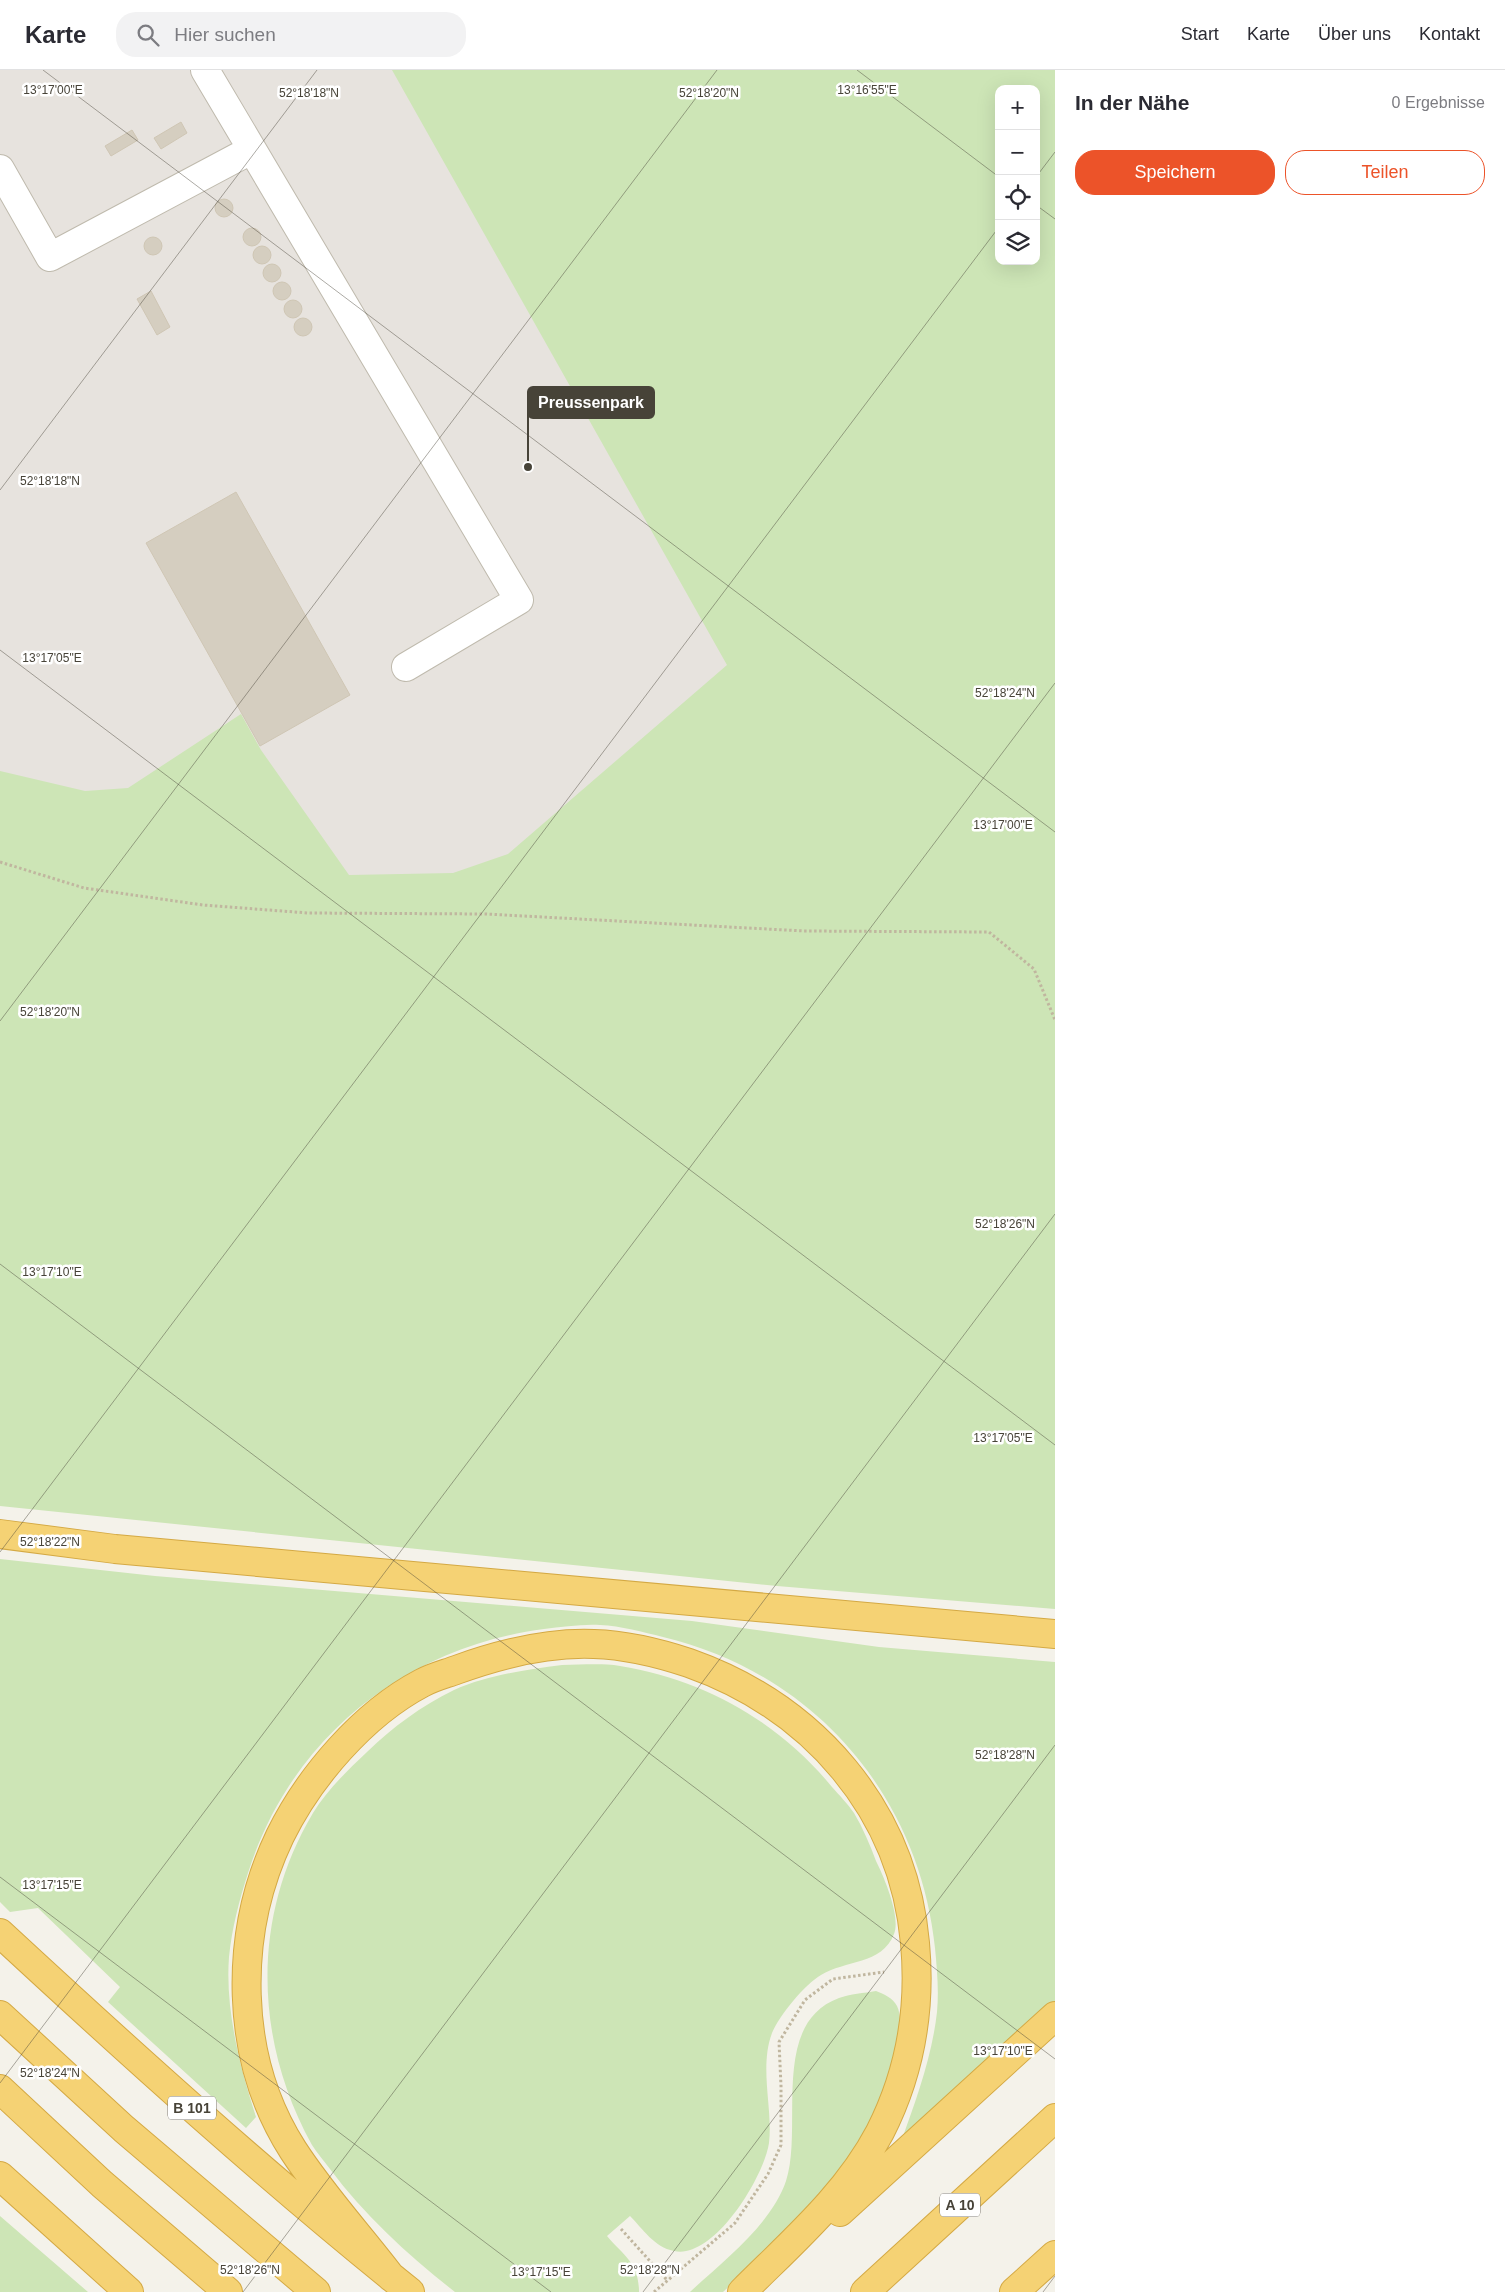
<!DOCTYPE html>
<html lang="de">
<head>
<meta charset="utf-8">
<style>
  :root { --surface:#fff; --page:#f2f2f3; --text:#2b2b33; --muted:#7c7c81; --line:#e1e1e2; --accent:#ec5329 }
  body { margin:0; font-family:Arial,sans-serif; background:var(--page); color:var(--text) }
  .controls { position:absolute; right:15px; top:15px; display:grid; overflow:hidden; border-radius:10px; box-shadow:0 5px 20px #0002 }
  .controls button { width:45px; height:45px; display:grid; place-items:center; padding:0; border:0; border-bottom:1px solid var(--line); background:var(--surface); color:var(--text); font:25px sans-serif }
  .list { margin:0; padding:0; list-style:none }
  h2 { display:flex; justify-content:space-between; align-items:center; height:65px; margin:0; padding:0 20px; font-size:21px }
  h2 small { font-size:16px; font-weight:400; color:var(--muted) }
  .actions { display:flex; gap:10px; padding:15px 20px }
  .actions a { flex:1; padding:11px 0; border:1px solid var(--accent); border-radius:20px; text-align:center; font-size:18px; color:var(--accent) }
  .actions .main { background:var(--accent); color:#fff }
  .icon { flex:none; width:28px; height:28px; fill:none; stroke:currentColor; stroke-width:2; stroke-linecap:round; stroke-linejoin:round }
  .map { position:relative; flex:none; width:1055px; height:2222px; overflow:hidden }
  header { display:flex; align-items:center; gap:30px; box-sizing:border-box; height:70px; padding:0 25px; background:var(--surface); border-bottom:1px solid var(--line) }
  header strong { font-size:24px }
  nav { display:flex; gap:28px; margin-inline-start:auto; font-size:18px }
  .search { width:350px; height:45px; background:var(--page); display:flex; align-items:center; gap:12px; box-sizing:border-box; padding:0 18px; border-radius:20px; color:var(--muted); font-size:19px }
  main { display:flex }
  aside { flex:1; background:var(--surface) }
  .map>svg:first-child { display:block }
  .industrial { fill:#e7e3de; fill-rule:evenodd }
  .green { fill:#cde5b6; fill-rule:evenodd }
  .building { fill:#d5cec0; stroke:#cfc6b4 }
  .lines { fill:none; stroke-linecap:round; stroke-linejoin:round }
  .minor-casing { stroke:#bfbaad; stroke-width:30 }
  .highway-casing { stroke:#d4a944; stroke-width:30 }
  .path { stroke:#c0b69f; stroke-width:3; stroke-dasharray:2.5 2.5; stroke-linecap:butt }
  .minor { stroke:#fff; stroke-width:28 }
  .highway { stroke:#f5d274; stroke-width:28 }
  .ticks { fill:none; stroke:#474338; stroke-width:1; stroke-opacity:0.45 }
  .labels { text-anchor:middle; stroke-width:5; stroke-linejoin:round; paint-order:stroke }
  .shield { fill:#fff; stroke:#7e7b74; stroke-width:1 }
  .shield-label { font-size:14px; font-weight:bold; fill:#474338 }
  .ticks-label { font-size:12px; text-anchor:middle; fill:#474338; stroke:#fff; stroke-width:5; stroke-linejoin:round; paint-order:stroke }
  .leader { fill:none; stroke:#474338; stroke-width:2 }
  .callout-dot { fill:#474338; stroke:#fff; stroke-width:2 }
  .callout { fill:#474338; stroke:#474338; stroke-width:2 }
  .callout-label { font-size:16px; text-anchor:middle; font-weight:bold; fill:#fff }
</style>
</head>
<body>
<header>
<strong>Karte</strong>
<div class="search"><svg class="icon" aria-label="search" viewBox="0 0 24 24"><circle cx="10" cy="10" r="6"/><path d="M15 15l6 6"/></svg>Hier suchen</div>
<nav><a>Start</a><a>Karte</a><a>Über uns</a><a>Kontakt</a></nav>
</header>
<main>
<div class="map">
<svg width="1055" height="2222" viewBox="0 0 1055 2222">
  <rect width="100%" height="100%" fill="#f4f2ea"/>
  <path class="industrial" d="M0,0H1055V867L400,945L0,825ZM999,19H1036V191H999Z"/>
  <path class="green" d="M392,0H1055V1539L777,1516L0,1436V701L85,721L128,718L241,644L261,680L349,805L453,803L508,784L727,595ZM999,19H1036V191H999Z
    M0,1489L155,1506L692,1551L879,1577L1055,1592V1938L901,2072C916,2030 932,1987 937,1942C939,1921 937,1899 935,1878C919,1725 814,1603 663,1567C643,1562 621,1556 600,1555C582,1554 562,1557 544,1559C404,1577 290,1669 248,1803C239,1831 232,1858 229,1887C225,1940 240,1997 256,2047L246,2058L108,1932L120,1917L38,1838L10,1842L0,1832Z
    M562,1595C581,1595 601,1593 620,1596C704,1610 778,1651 832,1717C839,1725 848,1734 854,1743C863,1758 870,1775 876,1791C884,1807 901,1847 894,1864C882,1895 845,1890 821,1905C805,1914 779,1946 772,1963C759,1998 773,2038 769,2073C764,2107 714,2190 674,2181C654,2177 643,2159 630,2146L607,2166C624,2186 639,2193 639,2222H455C409,2186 365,2146 330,2099C324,2091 317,2083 312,2075C254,1970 251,1847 313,1743C327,1720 348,1700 367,1682C393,1657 421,1636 454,1620C488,1605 525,1600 562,1595Z
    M876,1921C884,1924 893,1928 897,1936C912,1965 865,2072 847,2097C840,2107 830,2116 822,2126C791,2160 757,2191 723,2222H690C723,2191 771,2155 786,2111C804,2057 769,1954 839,1928C850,1924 864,1923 876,1921Z
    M0,2146L88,2222H0Z"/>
  <path class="building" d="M181,52L187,63L161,79L154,68Z
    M132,60L138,70L111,86L105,76Z
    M215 138a9 9 0 1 1 18 0a9 9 0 1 1-18 0Z
    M243 167a9 9 0 1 1 18 0a9 9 0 1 1-18 0Z
    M144 176a9 9 0 1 1 18 0a9 9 0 1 1-18 0Z
    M253 185a9 9 0 1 1 18 0a9 9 0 1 1-18 0Z
    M263 203a9 9 0 1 1 18 0a9 9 0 1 1-18 0Z
    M273 221a9 9 0 1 1 18 0a9 9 0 1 1-18 0Z
    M151,221L170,257L157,265L137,229Z
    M284 239a9 9 0 1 1 18 0a9 9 0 1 1-18 0Z
    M294 257a9 9 0 1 1 18 0a9 9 0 1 1-18 0Z
    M236,422L350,625L260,676L146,473Z"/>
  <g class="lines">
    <g class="minor-casing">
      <path id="minor" d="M205,0L519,530L406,597
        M0,99L50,187L251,80"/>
    </g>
    <g class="highway-casing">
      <path id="highway" d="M0,1464L115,1479L1055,1564
        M0,1863C134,1987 268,2108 410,2222
        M0,1945L124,2059L316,2222
        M0,2019L102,2114L228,2222
        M0,2106L129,2222
        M840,2142L1055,1946
        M391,2207C359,2165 322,2125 293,2080C234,1988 233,1864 280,1766C309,1707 363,1644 422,1613C433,1607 445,1604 456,1600C500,1584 547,1572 594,1574C626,1575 659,1583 689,1593C813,1637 903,1739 915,1873C921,1938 910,2003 880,2062C847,2125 792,2172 742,2222
        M865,2222L1055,2048
        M1014,2222L1055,2185"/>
    </g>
    <path class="path" d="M0,792L84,818L203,835L308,843L486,844L804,861L989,862L1034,899L1055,950
      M621,2159L667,2210
      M654,2222L735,2153L768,2104L781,2075V2016L779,1972L805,1930L833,1909L884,1902"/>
    <use href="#minor" class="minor"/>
    <use href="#highway" class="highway"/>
  </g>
  <path class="ticks" d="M43,0L1055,762M857,0L999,107M1036,107L1055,82M1036,135L1055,149M0,420L317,0M0,580L1055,1375M0,951L717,0M0,1194L1055,1989M0,1482L999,157M0,1807L551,2222M0,2013L1055,613M243,2222L1055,1144M643,2222L1055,1675M1043,2222L1055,2206"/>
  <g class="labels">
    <g class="shield">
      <rect x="168" y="2026.5" width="48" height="23" rx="4"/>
      <rect x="940" y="2123.5" width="40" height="23" rx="4"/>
    </g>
    <g class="shield-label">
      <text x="192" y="2043">B 101</text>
      <text x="960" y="2140">A 10</text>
    </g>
  </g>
  <g class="ticks-label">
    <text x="53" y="24">13°17'00"E</text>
    <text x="867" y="24">13°16'55"E</text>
    <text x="309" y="27">52°18'18"N</text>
    <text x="709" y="27">52°18'20"N</text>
    <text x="50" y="415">52°18'18"N</text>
    <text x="52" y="592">13°17'05"E</text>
    <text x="1005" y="627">52°18'24"N</text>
    <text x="1003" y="759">13°17'00"E</text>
    <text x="50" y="946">52°18'20"N</text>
    <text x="1005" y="1158">52°18'26"N</text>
    <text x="52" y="1206">13°17'10"E</text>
    <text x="1003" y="1372">13°17'05"E</text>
    <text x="50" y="1476">52°18'22"N</text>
    <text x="1005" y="1689">52°18'28"N</text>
    <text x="52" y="1819">13°17'15"E</text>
    <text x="1003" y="1985">13°17'10"E</text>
    <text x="50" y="2007">52°18'24"N</text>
    <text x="250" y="2204">52°18'26"N</text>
    <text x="650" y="2204">52°18'28"N</text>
    <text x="541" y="2206">13°17'15"E</text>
  </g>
  <path class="leader" d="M528 397L528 332"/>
  <circle class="callout-dot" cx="528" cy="397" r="5"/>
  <rect class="callout" x="528" y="317" width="126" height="31" rx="5"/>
  <g class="callout-label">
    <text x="591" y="338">Preussenpark</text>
  </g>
</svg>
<div class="controls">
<button>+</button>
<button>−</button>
<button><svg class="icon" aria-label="locate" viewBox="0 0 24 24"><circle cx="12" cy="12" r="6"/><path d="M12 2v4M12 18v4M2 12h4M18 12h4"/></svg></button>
<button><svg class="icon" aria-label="layers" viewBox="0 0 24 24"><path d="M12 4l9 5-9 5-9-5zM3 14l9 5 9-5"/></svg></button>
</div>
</div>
<aside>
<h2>In der Nähe<small>0 Ergebnisse</small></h2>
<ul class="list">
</ul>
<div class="actions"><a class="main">Speichern</a><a>Teilen</a></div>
</aside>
</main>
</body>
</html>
